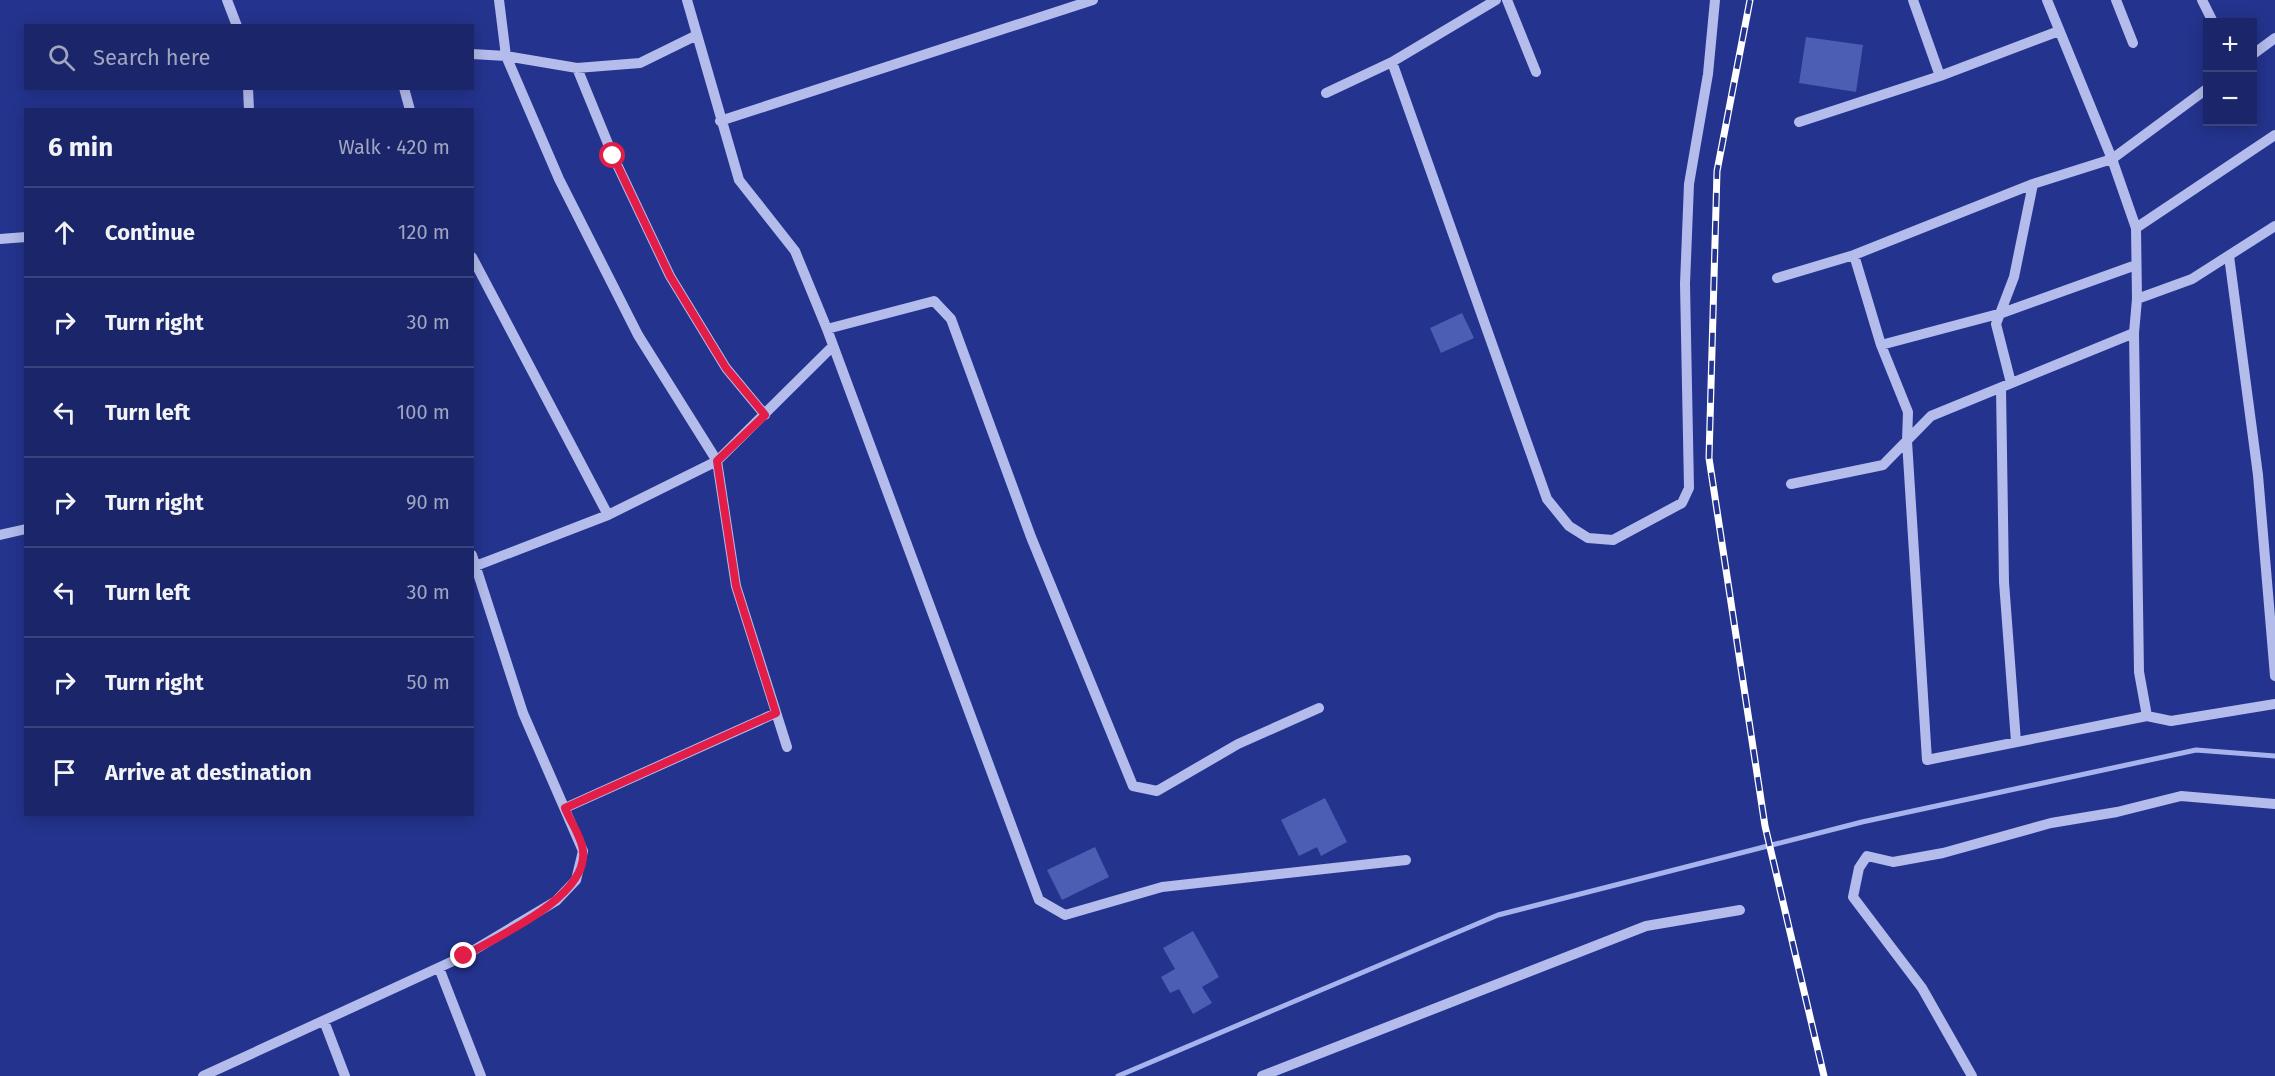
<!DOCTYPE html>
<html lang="en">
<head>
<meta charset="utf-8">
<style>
  :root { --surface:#1b266a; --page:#283272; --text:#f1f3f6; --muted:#a0a5c1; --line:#39437e }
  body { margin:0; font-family:"Fira Sans",sans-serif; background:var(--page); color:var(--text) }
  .controls { position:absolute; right:18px; top:18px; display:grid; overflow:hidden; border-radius:0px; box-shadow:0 3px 15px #0003 }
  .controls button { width:54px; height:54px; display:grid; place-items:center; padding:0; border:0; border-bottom:2px solid var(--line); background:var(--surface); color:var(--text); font:30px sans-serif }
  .stop { position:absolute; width:18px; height:18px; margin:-14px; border:4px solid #e11d48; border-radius:50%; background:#fff }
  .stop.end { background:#e11d48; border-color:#fff; box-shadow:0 2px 6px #0008 }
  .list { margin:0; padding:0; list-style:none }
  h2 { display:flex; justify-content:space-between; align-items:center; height:78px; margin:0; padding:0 24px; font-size:26px }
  h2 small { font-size:20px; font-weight:400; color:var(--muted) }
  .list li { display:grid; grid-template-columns:39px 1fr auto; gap:18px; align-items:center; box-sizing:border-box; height:90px; padding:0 24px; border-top:2px solid var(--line) }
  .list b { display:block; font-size:22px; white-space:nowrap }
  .list em { font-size:20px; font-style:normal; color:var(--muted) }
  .icon { flex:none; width:33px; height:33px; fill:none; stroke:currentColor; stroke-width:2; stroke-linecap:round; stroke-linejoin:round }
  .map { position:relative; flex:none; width:2275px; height:1076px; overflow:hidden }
  .search { position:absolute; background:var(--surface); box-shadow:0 3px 15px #0003; left:24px; top:24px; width:450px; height:66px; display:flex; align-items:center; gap:15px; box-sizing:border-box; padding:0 21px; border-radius:0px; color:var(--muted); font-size:22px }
  .panel { position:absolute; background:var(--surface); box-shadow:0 3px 15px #0003; left:24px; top:108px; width:450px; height:708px; border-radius:0px }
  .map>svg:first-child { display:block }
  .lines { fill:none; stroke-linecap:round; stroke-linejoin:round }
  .stream { stroke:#a7b3ec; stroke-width:5 }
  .building { fill:#4c5db4 }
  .minor { stroke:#b3bceb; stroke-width:10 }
  .rail-casing { stroke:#fff; stroke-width:7 }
  .rail { stroke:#24338d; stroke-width:4.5; stroke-dasharray:14; stroke-linecap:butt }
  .route { stroke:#e11d48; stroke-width:8 }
</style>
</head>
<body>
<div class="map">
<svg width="2275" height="1076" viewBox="0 0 2275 1076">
  <rect width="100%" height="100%" fill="#24338d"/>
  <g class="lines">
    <path class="stream" d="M1118,1076L1498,915L1862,822L2196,750L2275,756"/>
  </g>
  <path class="building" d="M1806,37L1863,45L1856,92L1799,83Z
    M1462,313L1474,338L1441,353L1430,328Z
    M1325,798L1347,842L1321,856L1317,847L1299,856L1281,820Z
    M1095,847L1109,877L1062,900L1047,870Z
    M1193,931L1219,977L1202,987L1212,1003L1193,1014L1179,989L1170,993L1161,977L1175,969L1163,948Z"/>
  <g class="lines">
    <path class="minor" d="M227,0L237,26
      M499,0L506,56L559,179L638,335L717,461L736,586L787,747
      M687,0L739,180L795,251L827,329L1039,900L1065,915L1162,887L1406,860
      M1507,0L1536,72
      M1913,0L1940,76
      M2047,0L2112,159L2136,228L2137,299L2134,333L2139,672L2147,716
      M2116,0L2133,43
      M2202,0L2213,22
      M472,54L506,56L577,68L640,63L695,36
      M2252,55L2275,38
      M1392,62L1547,499L1569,526L1588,538L1613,540L1682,503L1689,488L1685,284L1689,184L1708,74L1715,0
      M577,68L613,156L670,276L726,368L765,415
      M248,88L249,110
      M404,88L410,110
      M1326,93L1392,62L1496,0
      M720,121L1093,0
      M1799,122L1940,76L2059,31
      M2136,228L2275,135
      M0,239L26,237
      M1854,255L1881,345L1908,412L1907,441L1927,760L2147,716L2171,721L2275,704
      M2229,256L2258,475L2275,676
      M472,257L608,515
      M1777,278L1854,255L2033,184L2112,159L2208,88
      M2137,299L2192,279L2275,226
      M827,329L934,301L951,319L1031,537L1133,786L1157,791L1238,744L1319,708
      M1881,345L2002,313L2136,265
      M2011,383L1996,324L2014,277L2033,184
      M2001,388L2004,582L2016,742
      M1791,484L1883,465L1931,416L2134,333
      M0,535L26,529
      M473,567L608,515L717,461L833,346
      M565,808L776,713
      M439,968L481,1076
      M324,1021L345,1076
      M203,1076L464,956L556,901L576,880L583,851L523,713L472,555
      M1262,1076L1646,926L1740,910
      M1972,1076L1922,988L1853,897L1859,868L1867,856L1893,862L1943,853L2051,823L2117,812L2181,796L2275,804"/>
    <g class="rail-casing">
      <path id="rail" d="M1750,0L1717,171L1709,458L1765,826L1824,1076"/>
    </g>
    <use href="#rail" class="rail"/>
  </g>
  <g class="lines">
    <path class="route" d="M464,956C498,936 588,897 583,851C582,838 570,821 565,808L776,713L736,586L717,461L765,415L726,368L670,276L613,156"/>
  </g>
</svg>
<div class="controls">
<button>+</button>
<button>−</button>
</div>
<div class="stop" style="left:613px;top:156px"></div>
<div class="stop end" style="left:464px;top:956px"></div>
<div class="search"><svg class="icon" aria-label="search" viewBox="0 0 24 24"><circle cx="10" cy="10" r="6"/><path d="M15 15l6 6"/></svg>Search here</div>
<section class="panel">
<h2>6 min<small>Walk · 420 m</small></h2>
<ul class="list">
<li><svg class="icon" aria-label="ahead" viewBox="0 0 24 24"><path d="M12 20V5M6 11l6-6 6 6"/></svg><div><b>Continue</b></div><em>120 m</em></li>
<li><svg class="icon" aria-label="right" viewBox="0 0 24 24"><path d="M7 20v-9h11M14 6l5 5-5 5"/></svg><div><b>Turn right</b></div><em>30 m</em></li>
<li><svg class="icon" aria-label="left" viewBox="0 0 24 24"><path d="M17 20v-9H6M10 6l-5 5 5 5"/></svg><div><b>Turn left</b></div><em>100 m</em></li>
<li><svg class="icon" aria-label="right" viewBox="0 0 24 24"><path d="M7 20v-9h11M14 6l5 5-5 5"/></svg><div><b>Turn right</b></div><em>90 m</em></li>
<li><svg class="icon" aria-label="left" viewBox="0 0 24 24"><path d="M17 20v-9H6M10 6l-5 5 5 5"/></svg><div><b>Turn left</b></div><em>30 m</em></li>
<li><svg class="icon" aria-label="right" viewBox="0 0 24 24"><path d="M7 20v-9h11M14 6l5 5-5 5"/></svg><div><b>Turn right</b></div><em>50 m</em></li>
<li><svg class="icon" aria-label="arrive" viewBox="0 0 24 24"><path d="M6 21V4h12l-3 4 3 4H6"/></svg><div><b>Arrive at destination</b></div></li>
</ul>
</section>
</div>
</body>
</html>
